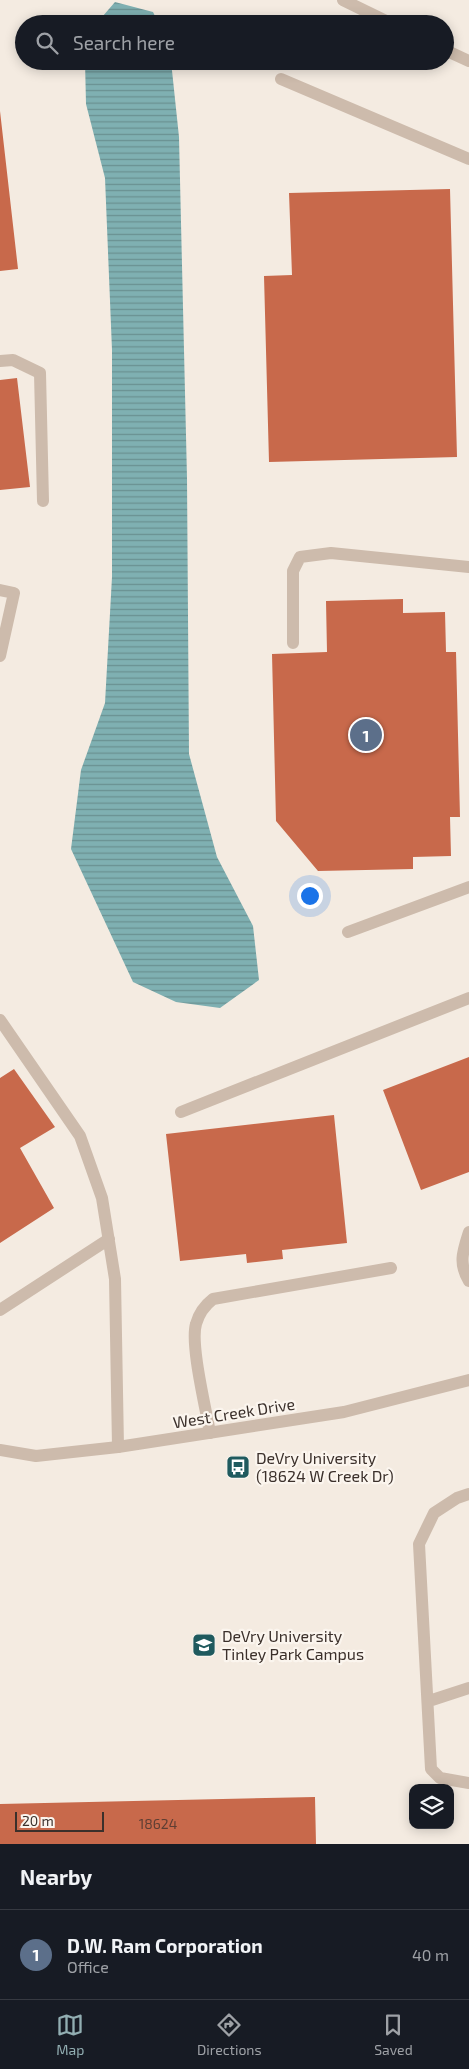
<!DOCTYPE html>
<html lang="en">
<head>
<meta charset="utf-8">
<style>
  :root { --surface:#171b24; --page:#242831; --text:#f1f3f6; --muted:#9ea1a6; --line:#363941; --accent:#92aeb2 }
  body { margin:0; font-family:"Exo 2",sans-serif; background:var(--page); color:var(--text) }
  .controls { position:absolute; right:15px; bottom:15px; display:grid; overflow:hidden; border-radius:10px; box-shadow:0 2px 12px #0003 }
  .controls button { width:45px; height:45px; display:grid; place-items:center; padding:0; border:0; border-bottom:1px solid var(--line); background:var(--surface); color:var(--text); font:25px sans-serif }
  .scale { position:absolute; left:15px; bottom:12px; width:89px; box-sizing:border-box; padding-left:5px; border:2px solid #3b302b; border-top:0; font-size:14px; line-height:18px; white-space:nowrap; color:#3b302b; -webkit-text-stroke:4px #fbf5ee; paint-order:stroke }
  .you { position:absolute; left:309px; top:895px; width:18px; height:18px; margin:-12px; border:4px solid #fff; border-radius:50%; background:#1a73e8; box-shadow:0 0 0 8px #1a73e833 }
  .badge { display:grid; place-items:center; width:32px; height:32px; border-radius:50%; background:var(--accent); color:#fff; font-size:16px; font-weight:700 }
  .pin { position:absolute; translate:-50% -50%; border:2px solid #fff; box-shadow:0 1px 5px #0006 }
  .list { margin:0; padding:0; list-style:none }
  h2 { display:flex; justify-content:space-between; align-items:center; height:65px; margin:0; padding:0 20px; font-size:21px }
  h2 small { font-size:16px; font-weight:400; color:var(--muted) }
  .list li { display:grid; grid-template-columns:32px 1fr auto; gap:15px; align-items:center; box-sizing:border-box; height:90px; padding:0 20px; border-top:1px solid var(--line) }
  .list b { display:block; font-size:19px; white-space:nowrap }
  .list p { margin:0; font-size:16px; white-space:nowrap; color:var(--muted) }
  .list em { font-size:16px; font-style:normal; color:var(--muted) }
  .icon { flex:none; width:28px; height:28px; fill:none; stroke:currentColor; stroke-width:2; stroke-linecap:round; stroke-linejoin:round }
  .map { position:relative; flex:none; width:469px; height:1844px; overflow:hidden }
  .search { position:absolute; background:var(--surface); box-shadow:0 2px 12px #0003; left:15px; right:15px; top:15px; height:55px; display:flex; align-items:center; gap:12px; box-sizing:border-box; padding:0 18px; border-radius:28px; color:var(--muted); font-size:19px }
  .sheet { height:155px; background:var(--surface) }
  nav { display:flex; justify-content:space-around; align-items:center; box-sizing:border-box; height:70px; border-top:1px solid var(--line); background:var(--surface); font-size:14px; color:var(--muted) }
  nav a { display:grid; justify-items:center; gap:2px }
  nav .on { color:var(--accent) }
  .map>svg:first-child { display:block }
  .water { fill:url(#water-rules) }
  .building { fill:#c8694b }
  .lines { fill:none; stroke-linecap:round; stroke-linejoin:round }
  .service { stroke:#cdbbac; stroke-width:12 }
  .minor { stroke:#cdbbac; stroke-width:12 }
  .labels { text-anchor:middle; stroke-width:4.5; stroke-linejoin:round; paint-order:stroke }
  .number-label { font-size:14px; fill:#5e3e33 }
  .street-label { font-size:16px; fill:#3b302b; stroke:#fbf5ee }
  .poi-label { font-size:16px; fill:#3b302b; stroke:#fbf5ee; text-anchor:start }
</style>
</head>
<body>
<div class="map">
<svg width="469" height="1844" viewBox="0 0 469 1844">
  <defs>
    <pattern id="water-rules" width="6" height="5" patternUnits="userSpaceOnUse" patternTransform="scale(1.25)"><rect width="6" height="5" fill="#7fb0b2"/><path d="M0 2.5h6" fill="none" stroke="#699091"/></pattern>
  </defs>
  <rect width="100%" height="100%" fill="#f4ebe1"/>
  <path class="water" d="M115,2L153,12L159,24H96Z
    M85,61H171L179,137L187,478L189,754L217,857L253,926L259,980L220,1008L176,1002L133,982L71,849L81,770L105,703L112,577V350L105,178L86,104Z"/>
  <path class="building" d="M0,111L18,269L0,271Z
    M450,189L457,457L269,462L264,276L292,275L289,193Z
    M17,378L30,487L0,490V380Z
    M403,599V613L445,612L446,652H456L460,817H450L451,856L413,857V869L318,871L276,821L272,654L327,652L326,601Z
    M469,1057V1172L421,1190L383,1090Z
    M14,1069L55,1127L20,1148L54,1208L0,1243V1078Z
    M334,1115L347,1243L282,1250L283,1259L247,1263L246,1254L180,1261L166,1134Z
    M315,1797L316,1844H0V1804Z"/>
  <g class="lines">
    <path class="service" d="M343,0L392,24
      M445,50L469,61
      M281,79L469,159
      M0,361L13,360L40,373L43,501
      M0,590L14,593L0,656
      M293,643V571L300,557L331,553L469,567
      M348,932L469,887
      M0,1020L80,1136L102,1198L115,1279L118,1447
      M181,1112L469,998
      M469,1232C463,1251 458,1263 469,1281
      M0,1310L109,1239
      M210,1433C206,1409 190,1344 196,1324C199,1313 204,1306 213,1299L391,1268
      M469,1494L457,1498L434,1513L419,1544L431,1769L440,1778L469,1783
      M429,1701L469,1688"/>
    <path class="minor" d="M0,1450L36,1456L118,1447L344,1412L469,1380"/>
  </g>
  <defs>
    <g id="bus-square" transform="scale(1.25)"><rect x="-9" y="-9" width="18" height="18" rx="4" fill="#1f5a5e" stroke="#fbf5ee"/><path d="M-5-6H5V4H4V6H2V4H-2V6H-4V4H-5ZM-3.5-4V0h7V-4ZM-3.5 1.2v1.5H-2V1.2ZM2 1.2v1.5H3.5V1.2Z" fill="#fff"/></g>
    <g id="university-square" transform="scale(1.25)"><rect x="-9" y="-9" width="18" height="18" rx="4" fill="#1f5a5e" stroke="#fbf5ee"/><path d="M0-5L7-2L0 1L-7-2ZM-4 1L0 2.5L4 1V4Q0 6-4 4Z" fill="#fff"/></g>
  </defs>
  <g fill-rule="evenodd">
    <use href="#bus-square" x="238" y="1467"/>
    <use href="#university-square" x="204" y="1645"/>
  </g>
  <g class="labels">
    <g class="number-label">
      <text x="158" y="1829">18624</text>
    </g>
    <g class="street-label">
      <text transform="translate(234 1413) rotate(-9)" y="6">West Creek Drive</text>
    </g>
    <g class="poi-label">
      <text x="256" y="1464">DeVry University<tspan x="256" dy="18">(18624 W Creek Dr)</tspan></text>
      <text x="222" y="1642">DeVry University<tspan x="222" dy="18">Tinley Park Campus</tspan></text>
    </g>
  </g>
</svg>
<div class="controls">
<button><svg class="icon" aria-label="layers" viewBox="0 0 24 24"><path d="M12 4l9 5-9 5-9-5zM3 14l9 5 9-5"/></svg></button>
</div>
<div class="scale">20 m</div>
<div class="you"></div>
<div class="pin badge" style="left:366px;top:735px;background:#5c6f8a">1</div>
<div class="search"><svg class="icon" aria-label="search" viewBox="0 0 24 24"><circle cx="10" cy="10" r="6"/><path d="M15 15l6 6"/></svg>Search here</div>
</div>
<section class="sheet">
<h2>Nearby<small></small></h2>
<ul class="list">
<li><span class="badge" style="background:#5c6f8a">1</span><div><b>D.W. Ram Corporation</b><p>Office</p></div><em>40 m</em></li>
</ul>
</section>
<nav>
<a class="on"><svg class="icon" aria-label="map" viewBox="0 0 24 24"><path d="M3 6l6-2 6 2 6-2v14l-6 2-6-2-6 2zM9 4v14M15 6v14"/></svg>Map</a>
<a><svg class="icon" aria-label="directions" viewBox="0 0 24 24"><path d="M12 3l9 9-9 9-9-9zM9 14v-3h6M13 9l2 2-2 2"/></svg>Directions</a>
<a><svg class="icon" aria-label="saved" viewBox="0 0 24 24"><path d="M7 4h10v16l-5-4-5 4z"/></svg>Saved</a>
</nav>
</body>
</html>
